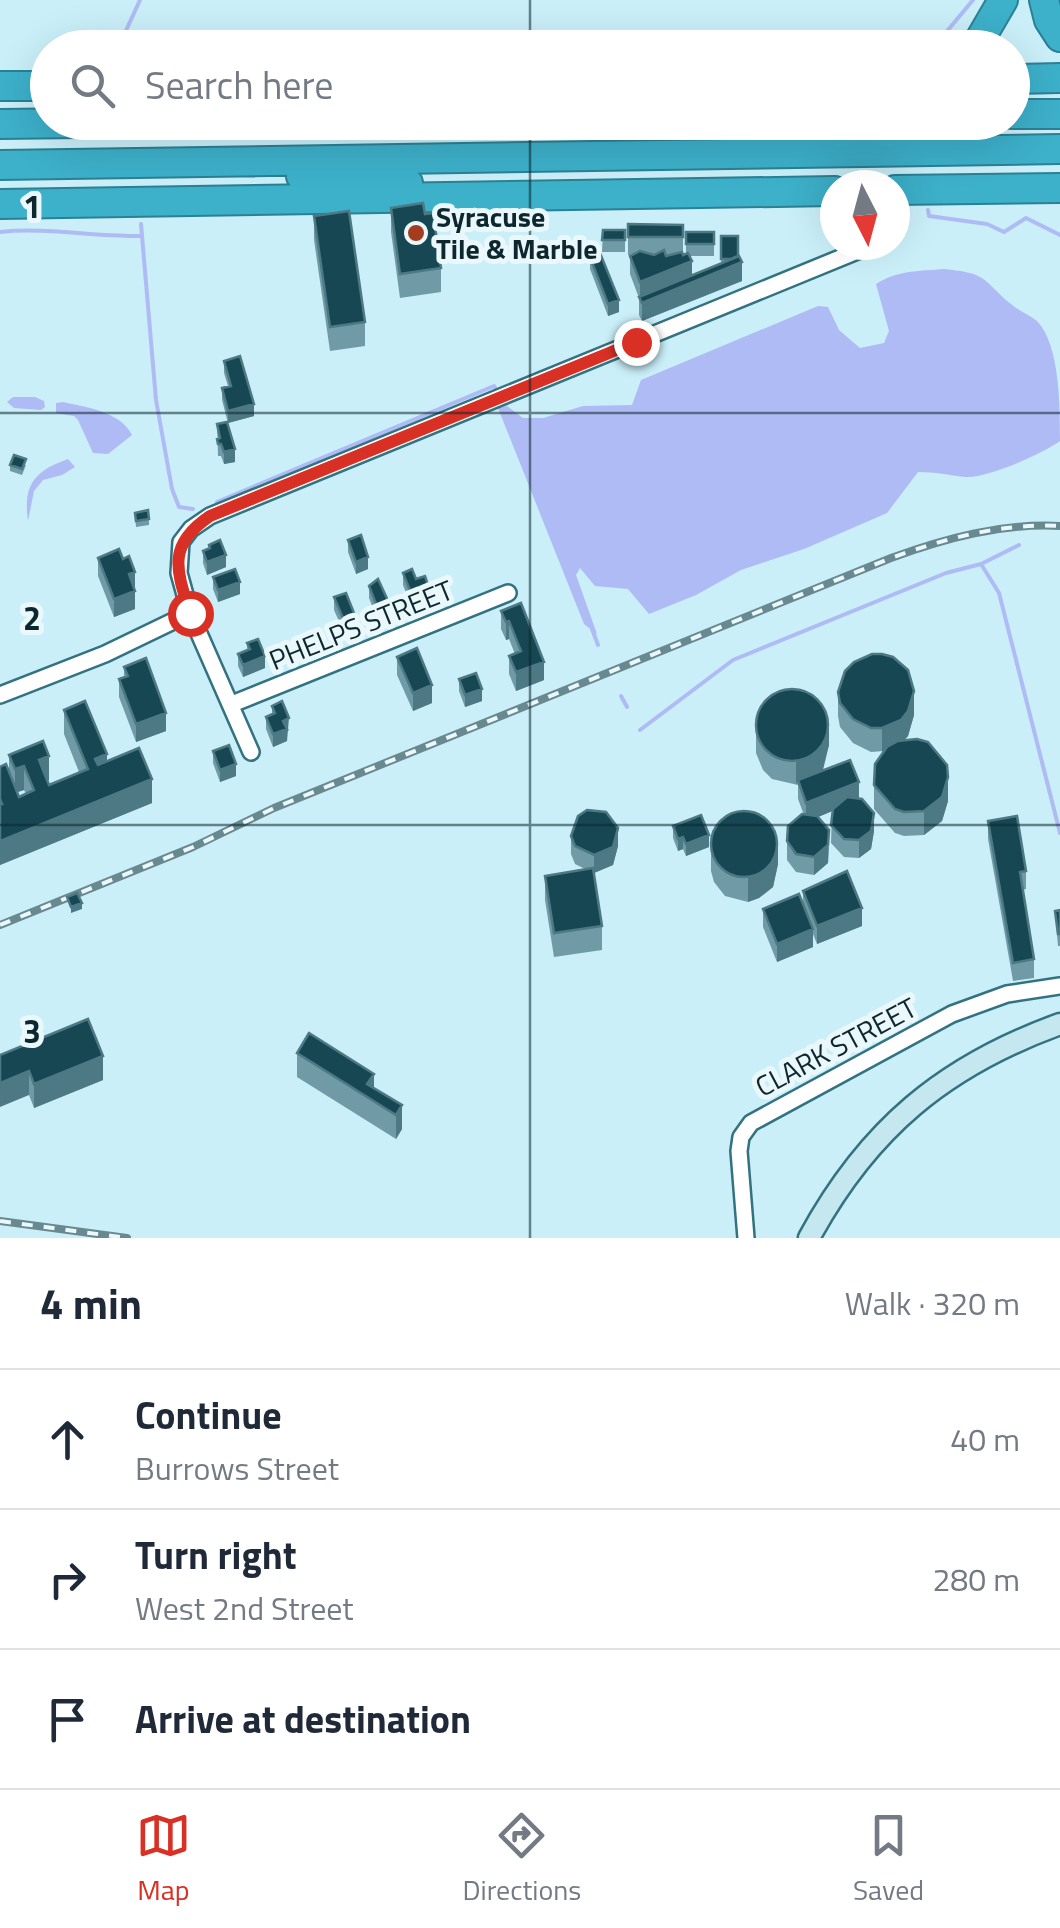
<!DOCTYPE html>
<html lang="en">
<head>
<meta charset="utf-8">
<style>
  :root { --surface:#fff; --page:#f6f6f7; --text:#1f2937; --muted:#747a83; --line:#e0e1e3; --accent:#d93025 }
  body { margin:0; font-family:"Titillium Web",sans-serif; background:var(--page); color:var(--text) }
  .compass { position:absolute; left:820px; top:170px; width:90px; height:90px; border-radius:50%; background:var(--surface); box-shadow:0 10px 40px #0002; rotate:174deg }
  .stop { position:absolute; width:30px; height:30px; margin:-22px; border:8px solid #d93025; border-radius:50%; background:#fff }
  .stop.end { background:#d93025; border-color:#fff; box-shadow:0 2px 10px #0008 }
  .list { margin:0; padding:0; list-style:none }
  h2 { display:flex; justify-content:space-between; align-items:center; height:130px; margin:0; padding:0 40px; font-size:42px }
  h2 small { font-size:32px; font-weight:400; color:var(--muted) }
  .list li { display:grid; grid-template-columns:65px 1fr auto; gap:30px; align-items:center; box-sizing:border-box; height:140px; padding:0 40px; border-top:2px solid var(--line) }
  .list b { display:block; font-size:38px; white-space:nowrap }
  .list p { margin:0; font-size:32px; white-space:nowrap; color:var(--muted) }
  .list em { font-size:32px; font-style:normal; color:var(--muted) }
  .icon { flex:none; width:55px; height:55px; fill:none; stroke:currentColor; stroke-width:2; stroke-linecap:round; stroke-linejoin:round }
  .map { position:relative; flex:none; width:1060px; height:1238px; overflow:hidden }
  .search { position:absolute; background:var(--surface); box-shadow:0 10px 40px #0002; left:30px; right:30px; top:30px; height:110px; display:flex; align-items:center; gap:25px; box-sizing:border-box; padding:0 35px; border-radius:55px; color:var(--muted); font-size:38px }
  .sheet { height:550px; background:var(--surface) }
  nav { display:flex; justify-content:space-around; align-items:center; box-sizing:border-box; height:140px; border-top:2px solid var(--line); background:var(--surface); font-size:28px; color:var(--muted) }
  nav a { display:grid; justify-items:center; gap:5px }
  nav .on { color:var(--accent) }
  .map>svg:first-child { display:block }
  .water { fill:#afbbf4 }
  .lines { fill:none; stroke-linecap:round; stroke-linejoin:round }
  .stream { stroke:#afbbf4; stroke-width:4 }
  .street-casing { stroke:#337281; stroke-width:20 }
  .secondary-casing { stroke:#337281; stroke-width:25 }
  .highway-casing { stroke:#2c8093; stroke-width:32 }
  .street { stroke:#fff; stroke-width:15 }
  .secondary { stroke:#c5e7ef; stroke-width:20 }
  .highway { stroke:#3db0ca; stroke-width:28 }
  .rail-casing { stroke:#698991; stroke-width:8 }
  .rail { stroke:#ebf8fb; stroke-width:4; stroke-dasharray:11; stroke-linecap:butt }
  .wall { fill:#709ba6; fill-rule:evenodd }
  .shaded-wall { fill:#4c7984 }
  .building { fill:#164752; stroke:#4c7984; stroke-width:2.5 }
  .route { stroke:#d93025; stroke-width:12 }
  .grid { fill:none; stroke:#0c272d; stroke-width:2.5; stroke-opacity:0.55 }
  .poi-dot { fill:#a43c1f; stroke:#ebf8fb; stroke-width:4 }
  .labels { text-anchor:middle; stroke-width:10; stroke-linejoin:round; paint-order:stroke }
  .poi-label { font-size:28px; font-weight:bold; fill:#0c272d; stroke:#ebf8fb; text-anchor:start }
  .street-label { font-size:28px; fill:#0c272d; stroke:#ebf8fb }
  .grid-label { font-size:32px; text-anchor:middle; font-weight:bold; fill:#0c272d; stroke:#ebf8fb; stroke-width:10; stroke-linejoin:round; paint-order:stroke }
</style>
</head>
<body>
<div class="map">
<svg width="1060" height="1238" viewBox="0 0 1060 1238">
  <rect width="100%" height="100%" fill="#caeff9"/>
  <path class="water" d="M945,269C989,274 980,278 1011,304C1019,311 1029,315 1037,321C1060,345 1060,406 1060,441C1042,454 986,479 965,477C949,475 935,472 918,472L887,513L804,549L741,570L696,595L649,614L628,589L595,586L580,568L576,575L597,634L584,624L498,408L507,406L523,418H543L583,406L632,405L641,380L818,306L828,307L839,330L860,348L884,343L889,331L876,284C898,270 920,271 945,269Z
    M13,397H35L44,401L45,407L41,410L14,408L7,402Z
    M63,402C86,407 121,412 132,435L108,454L93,453L78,420L74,416L56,413V403Z
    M68,459L75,467L62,475L43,480L34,491L28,521C23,485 34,471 68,459Z"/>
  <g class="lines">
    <path class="stream" d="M118,48L140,0
      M933,48L973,0
      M928,210L929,216L987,224L1004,232L1026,218L1060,235
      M141,224L156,400L172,489L179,507L193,509
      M0,232C46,227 94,237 140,236
      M217,502L494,386L499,395
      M983,563L1019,545
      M592,629L598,645
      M621,696L627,707
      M640,730L733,660L946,573L981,564L999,593L1060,833"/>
    <g class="street-casing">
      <path id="street" d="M0,695L105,654L190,613
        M232,704L508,593
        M251,752L190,613L179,573L181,542L191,529L210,516L872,245
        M746,1238L739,1151L741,1137L751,1123L952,1014L1007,994L1060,986"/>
    </g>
    <g class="secondary-casing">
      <path id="secondary" d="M809,1238C868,1129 944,1066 1060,1024"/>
    </g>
    <g class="highway-casing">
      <path id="highway" d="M1044,0L1049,20L1060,37
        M975,48L1003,0
        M1012,79L1060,78
        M0,86H48
        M1012,114H1060
        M0,124L165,122
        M0,165L1060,149
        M301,176L408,183
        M895,190L1060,188
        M0,204L835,191"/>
    </g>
    <use href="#street" class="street"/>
    <use href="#secondary" class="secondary"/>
    <use href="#highway" class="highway"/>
    <g class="rail-casing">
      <path id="rail" d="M0,925L193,847L274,808L891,558C946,538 1002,523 1060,526
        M0,1221L127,1238"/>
    </g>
    <use href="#rail" class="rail"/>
  </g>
  <path class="wall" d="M391,208L425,214L441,268V292L400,298L391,232Z
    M314,216L365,322V346L330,351L314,240Z
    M628,224L683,225V255L686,254V232H714V256H690L692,275L721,263V236L738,256L742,281L642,321L639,315V298L630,274V256L631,255H628Z
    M603,230H625V252H602Z
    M590,257L619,312L608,316L590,269Z
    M224,361L254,416L228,423L222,400V388L228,386L224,373Z
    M217,424L235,462L224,464L221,456H218Z
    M10,465H26L22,475L10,471Z
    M135,513L149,519V525L136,527Z
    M348,540L368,569L356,574L348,552Z
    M209,545L226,567L207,575L203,563V551L209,549Z
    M98,558L123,559L135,572V609L114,617L98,576Z
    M403,573L416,579L428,597L422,599V607L413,610L403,585Z
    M213,577L240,594L218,602L213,589Z
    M369,586L390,617L378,621L369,598Z
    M334,597L356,630L345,635L334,610Z
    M521,603L544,680L516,691L509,674V656L515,654L509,639L506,640L501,629V611Z
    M247,643L265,668L243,677L238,666V654L247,650Z
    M397,657L432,703L413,711L397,675Z
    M124,667L166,731L136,742L119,697V679L124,677Z
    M459,679L482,701L465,707L459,691Z
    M838,692L914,715L908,736L904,740L948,801L942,821L924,835L904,836L895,833L874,809V785L884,751L871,752L853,743L840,727L838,716Z
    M272,706L289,731H287V741L273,747L266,729V717L272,714Z
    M64,710L107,761L152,803L0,865V767L9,771V755L49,780L47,781L49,785L79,772L64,734ZM24,790L26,794L19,797L17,792Z
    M756,728L829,745L821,771L859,798L874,831L871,849L859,858L844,857L831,843L832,811L818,817L829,848L828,863L814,875L796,872L787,860V841L804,815L798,799V785L772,779L763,770L756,753Z
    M213,751L236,776L220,782L213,763Z
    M988,821L1026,871V889L1022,890L1034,959V978L1013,981L988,839Z
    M673,826L709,847L686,856L683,849L678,851L673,838Z
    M571,836L618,846L613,865L594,873L602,926V950L554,957L545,900V876L585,869L575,864L571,854Z
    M711,847L778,864L773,887L759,898L748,902L725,896L714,882L711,871Z
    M803,891L862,926L817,944L813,934V947L777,962L763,927V909L803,904Z
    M1060,910V946H1058L1055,911Z
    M297,1053L374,1088L402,1105V1129L396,1139L297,1077Z
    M0,1055L103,1080L34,1108L29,1095Z"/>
  <path class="shaded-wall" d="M692,261V280L640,300V282Z
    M742,262V281L642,321V303Z
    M619,300V312L608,316V304Z
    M254,404V416L228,423V411Z
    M235,449V462L224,464V452Z
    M226,555V567L207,575V562Z
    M368,557V569L356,574V562Z
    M135,572V590L129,574Z
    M240,582V594L218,602V590Z
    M428,585V597L422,599V607L413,610V598L420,588Z
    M135,591V609L114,617V599Z
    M390,605V617L378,621V609Z
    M356,618V630L345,635V623Z
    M509,621V639L506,640V622Z
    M265,656V668L243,677V665Z
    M544,662V680L516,691V672Z
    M432,685V703L413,711V693Z
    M482,689V701L465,707V695Z
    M914,691V715L908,736L901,744L882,752V728Z
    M166,713V731L136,742V724Z
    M289,718L287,741L273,747V734L283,721Z
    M829,721V745L823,770L814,779L798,780L796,785V761Z
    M107,754V778L95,783V759Z
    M49,756V780L39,784V760Z
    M236,764V776L220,782V770Z
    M24,766V790L15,793V769Z
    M948,777V801L942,821L924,835V811Z
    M152,779V803L0,865V841Z
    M859,782V800L806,822V803Z
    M874,813V831L871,849L859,858V840Z
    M618,828V846L613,865L594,873V855Z
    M829,830L828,863L814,875V857Z
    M709,835V847L686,856V844Z
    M683,837V849L678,851V839Z
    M778,840V864L773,887L759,898L748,902V878Z
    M82,903V909L71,913V907Z
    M862,908V926L817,944V926Z
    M813,929V947L777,962V944Z
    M103,1056V1080L34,1108V1084Z
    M29,1071V1095L0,1107V1083Z
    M374,1074V1098L367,1084Z
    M402,1105V1129L396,1139V1115Z"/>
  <path class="building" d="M423,203L425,214L433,213L441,268L400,274L391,208Z
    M349,211L365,322L330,327L314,216Z
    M628,224L683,225V237H628Z
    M603,230H625V240H602Z
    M686,232H714V244H686Z
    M721,236H738V256L731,259H721Z
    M664,250L666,256L682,252L683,255L688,253L692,261L640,282L630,256L640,251L654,255Z
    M600,253L619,300L608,304L590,257Z
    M739,256L742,262L642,303L639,297Z
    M240,356L254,404L228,411L222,388L231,386L224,361Z
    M227,422L235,449L224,452L221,444H218L217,439L220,438L217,424Z
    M14,455L26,459L22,469L10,465Z
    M148,510L149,519L136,521L135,513Z
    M361,535L368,557L356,562L348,540Z
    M220,540L226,555L207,562L203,551L210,548L209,545Z
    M119,549L123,559L129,556L135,572L129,574L135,591L114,599L98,558Z
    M235,569L240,582L218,590L213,577Z
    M412,569L416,579L425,576L428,585L420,588L422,594L413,598L403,573Z
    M378,579L390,605L378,609L369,586Z
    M346,593L356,618L345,623L334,597Z
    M521,603L544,662L516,672L509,656L521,651L509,621L506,622L501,611Z
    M258,639L265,656L243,665L238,654L250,649L247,643Z
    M417,648L432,685L413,693L397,657Z
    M872,654H882L893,657L908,670L914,691L908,711L901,720L882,728H871L853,719L840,703L838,692L845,671L854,662Z
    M146,658L166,713L136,724L119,679L128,676L124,667Z
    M476,673L482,689L465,695L459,679Z
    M756 725a36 36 0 1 1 72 0a36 36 0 1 1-72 0Z
    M85,701L107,754L95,759L98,765L139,748L152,779L0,841V804H2L0,799V767L6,764L19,797L34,790L24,766L15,769L9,755L43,741L49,756L39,760L49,785L88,769L64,710Z
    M282,701L289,718L283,721L287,729L273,734L266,717L275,713L272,706Z
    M917,739L928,742L947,765L948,777L942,797L924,811L904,812L895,809L874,785L875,764L887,747L898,741Z
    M229,745L236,764L220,770L213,751Z
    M850,760L859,782L806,803L798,780Z
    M847,797L862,799L874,813L871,831L859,840L844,839L831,825L833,809Z
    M587,810L606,812L618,828L613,847L594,855L575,846L571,836L578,816Z
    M711 844a33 33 0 1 1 66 0a33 33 0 1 1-66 0Z
    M802,814L817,816L829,830L828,845L814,857L796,854L787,841L788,826Z
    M701,815L709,835L686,844L683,837L678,839L673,826Z
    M1017,816L1026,871L1020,872L1034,959L1013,963L988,821Z
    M593,868L602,926L554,933L545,876Z
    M847,871L862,908L817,926L803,891Z
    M77,893L82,903L71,907L67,897Z
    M799,894L813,929L777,944L763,909Z
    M1060,910V934H1058L1055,911Z
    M88,1019L103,1056L34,1084L29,1071L0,1083V1055Z
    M309,1033L374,1074L367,1084L402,1105L396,1115L297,1053Z"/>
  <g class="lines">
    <path class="route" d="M190,613C176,569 167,545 210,516L636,342"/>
  </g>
  <path class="grid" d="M530,0V48M530,122V1238M0,413H1060M0,825H1060"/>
  <circle class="poi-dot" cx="416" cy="233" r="10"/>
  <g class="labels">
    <g class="poi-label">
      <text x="436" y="227">Syracuse<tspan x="436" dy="32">Tile &amp; Marble</tspan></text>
    </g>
    <g class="street-label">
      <text transform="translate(361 625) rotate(-22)" y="10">PHELPS STREET</text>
      <text transform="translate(836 1047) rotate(-28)" y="10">CLARK STREET</text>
    </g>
  </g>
  <g class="grid-label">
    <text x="32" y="218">1</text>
    <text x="32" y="630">2</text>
    <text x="32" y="1043">3</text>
  </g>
</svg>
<svg class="compass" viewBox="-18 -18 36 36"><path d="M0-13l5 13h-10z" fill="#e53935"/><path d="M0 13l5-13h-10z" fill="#747a83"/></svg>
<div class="stop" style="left:190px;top:613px"></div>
<div class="stop end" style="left:636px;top:342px"></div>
<div class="search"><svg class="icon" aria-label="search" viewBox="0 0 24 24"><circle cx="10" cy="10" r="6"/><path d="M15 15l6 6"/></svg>Search here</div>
</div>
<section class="sheet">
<h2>4 min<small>Walk · 320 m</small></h2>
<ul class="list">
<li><svg class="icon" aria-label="ahead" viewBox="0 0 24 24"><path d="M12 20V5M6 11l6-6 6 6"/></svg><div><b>Continue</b><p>Burrows Street</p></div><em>40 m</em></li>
<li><svg class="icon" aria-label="right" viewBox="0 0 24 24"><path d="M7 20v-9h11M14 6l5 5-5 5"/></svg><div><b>Turn right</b><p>West 2nd Street</p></div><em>280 m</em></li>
<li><svg class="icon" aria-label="arrive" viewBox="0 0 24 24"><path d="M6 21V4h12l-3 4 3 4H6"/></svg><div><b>Arrive at destination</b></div></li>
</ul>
</section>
<nav>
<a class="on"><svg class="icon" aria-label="map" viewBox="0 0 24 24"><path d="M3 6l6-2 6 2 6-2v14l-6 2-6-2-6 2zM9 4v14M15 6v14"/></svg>Map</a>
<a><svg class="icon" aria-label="directions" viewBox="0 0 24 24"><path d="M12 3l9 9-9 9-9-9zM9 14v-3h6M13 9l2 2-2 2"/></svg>Directions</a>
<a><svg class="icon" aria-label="saved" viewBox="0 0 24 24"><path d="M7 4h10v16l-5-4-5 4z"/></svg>Saved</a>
</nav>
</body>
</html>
